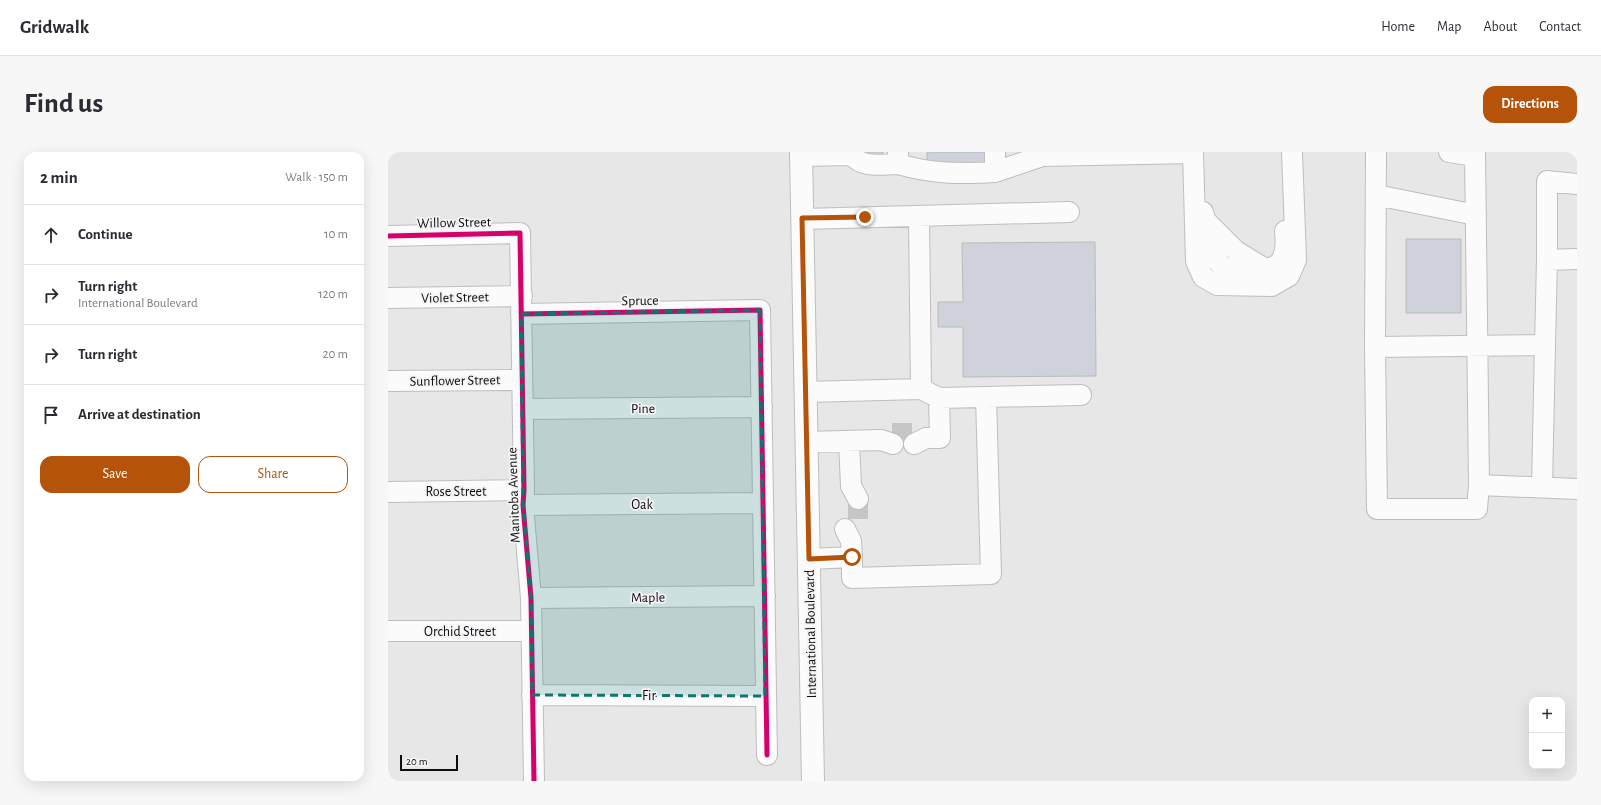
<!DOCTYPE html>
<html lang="en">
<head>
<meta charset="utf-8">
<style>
  :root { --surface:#fff; --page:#f7f7f7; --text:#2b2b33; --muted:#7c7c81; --line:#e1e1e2; --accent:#b45309 }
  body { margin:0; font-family:"Alegreya Sans",sans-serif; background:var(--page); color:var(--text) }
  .controls { position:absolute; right:12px; bottom:12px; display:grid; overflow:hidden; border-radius:8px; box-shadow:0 4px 16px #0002 }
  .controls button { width:36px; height:36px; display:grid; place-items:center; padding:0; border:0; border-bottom:1px solid var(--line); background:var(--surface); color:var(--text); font:20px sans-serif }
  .scale { position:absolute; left:12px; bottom:10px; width:58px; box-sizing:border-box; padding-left:4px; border:2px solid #0e0e0f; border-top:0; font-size:11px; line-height:14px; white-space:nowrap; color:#0e0e0f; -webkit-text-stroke:3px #f4f4f7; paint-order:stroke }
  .stop { position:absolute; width:12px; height:12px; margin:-9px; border:3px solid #b45309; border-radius:50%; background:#fff }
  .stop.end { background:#b45309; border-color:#fff; box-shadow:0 1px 4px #0008 }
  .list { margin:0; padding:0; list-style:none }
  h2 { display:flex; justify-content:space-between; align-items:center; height:52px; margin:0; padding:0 16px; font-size:17px }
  h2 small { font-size:13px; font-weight:400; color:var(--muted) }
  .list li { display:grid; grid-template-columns:26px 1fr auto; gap:12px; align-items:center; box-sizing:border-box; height:60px; padding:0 16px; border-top:1px solid var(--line) }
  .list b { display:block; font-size:15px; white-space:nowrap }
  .list p { margin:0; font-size:13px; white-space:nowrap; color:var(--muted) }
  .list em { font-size:13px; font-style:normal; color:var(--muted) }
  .actions { display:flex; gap:8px; padding:12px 16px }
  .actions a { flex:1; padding:9px 0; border:1px solid var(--accent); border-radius:12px; text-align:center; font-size:14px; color:var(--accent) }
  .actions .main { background:var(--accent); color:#fff }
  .icon { flex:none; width:22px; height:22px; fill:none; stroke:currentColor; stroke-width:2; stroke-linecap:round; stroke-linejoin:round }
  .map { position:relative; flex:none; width:1189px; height:629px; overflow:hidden; border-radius:12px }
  header { display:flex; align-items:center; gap:24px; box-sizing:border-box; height:56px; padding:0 20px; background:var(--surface); border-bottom:1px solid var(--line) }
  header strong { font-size:19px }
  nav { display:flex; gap:22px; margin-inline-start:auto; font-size:14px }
  .intro { display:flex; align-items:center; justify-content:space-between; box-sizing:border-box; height:96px; padding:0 24px }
  h1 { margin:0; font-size:28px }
  .button { padding:10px 18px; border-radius:12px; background:var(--accent); color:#fff; font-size:14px; font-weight:700 }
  main { display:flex; gap:24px; padding:0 24px }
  aside { flex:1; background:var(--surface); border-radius:12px; box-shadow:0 4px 16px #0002 }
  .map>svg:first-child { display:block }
  .building { fill:#cfd2da; stroke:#bababb }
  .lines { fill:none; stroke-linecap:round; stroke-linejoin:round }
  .minor-tunnel { stroke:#c6c6c7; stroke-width:20; stroke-dasharray:20 10; stroke-linecap:butt }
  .minor-casing { stroke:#bebebe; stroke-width:22 }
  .major-casing { stroke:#bebebe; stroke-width:24 }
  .minor { stroke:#fbfbfc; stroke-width:20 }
  .major { stroke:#fbfbfc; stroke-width:22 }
  .cycleway-casing { stroke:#f4f4f7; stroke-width:8 }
  .cycleway { stroke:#d6006c; stroke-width:5 }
  .route { stroke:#b45309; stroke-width:5 }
  .marked { fill:#0f766e; fill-opacity:0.2; stroke:#0f766e; stroke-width:3; stroke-dasharray:8 5; stroke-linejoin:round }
  .labels { text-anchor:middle; stroke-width:3.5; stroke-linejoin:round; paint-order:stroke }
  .street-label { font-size:14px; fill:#0e0e0f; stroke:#f4f4f7 }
</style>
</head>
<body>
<header>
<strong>Gridwalk</strong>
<nav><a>Home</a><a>Map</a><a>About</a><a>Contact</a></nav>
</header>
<div class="intro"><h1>Find us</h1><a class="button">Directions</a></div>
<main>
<aside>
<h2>2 min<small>Walk · 150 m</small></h2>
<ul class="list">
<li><svg class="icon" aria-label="ahead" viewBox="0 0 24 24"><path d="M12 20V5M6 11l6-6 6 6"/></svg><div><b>Continue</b></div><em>10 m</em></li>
<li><svg class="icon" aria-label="right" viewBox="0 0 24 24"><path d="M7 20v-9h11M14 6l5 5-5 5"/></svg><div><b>Turn right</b><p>International Boulevard</p></div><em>120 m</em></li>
<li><svg class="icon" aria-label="right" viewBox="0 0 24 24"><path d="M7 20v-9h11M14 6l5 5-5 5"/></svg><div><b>Turn right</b></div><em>20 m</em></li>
<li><svg class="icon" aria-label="arrive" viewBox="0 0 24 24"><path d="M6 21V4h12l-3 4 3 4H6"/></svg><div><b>Arrive at destination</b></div></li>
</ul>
<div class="actions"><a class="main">Save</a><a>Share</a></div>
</aside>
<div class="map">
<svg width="1189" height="629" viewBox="0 0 1189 629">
  <rect width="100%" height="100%" fill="#e7e7e8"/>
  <path class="building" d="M474,0H495V3H474Z
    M539,0H597V16H539Z
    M1018,87H1073V161H1018Z
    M707,90L708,224L575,225V175H550V150H575L574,91Z"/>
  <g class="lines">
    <path class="minor-tunnel" d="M504,281H526
      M470,347V377"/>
    <g class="minor-casing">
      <path id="minor" d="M607,0V20L654,4
        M654,0V4L805,1
        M805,0L808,109L815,125L829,133L884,134L901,124L908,108L904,0
        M988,0L987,195L989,357H1089L1091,333
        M1061,0L1087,4
        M1087,0L1091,333L1189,337
        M464,3C475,17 494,12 510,12V0
        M413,4L464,3V0
        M510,12C544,22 571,22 607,20
        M988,43L1088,63
        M815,60C821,77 820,98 832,112C842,123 881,121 891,111C899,103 898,89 897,79
        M415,67L681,60
        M818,69L848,99L879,118
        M0,84L132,81L136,338L135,353L143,446L146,629
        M1159,110V29L1189,32
        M0,146L134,144
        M133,162L372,158L379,603
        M987,195L1157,193L1159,108L1189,107
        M0,229L134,228
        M533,237L551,246L693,243
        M418,240L533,237L531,64
        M135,257L374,255
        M461,289L463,334L470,347
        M419,290L493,288L505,292
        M526,292L538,286H552L551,246
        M1154,335L1157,193
        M0,340L136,338
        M135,353L374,351
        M464,405V426L603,422L598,245
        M421,407L464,405L463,389L457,377
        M143,446L377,444
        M0,479H143
        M144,543L377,544"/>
    </g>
    <g class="major-casing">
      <path id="major" d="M413,0L425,629"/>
    </g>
    <use href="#minor" class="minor"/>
    <use href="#major" class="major"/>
    <g class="cycleway-casing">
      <path id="cycleway" d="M0,84L132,81L136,338L135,353L143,446L146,629
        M133,162L372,158L379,603"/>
    </g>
    <use href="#cycleway" class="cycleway"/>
  </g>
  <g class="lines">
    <path class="route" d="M464,405L421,407L414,66L477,65"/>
  </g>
  <path class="marked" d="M372,158L377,544L144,543L143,446L135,353L133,162Z"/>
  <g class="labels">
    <g class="street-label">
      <text transform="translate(66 70) rotate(-1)" y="5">Willow Street</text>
      <text transform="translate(67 145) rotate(-1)" y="5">Violet Street</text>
      <text transform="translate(252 148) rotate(-1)" y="5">Spruce</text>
      <text transform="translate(67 228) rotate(-1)" y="5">Sunflower Street</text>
      <text transform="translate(255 256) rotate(-1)" y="5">Pine</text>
      <text x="68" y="344">Rose Street</text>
      <text transform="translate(125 343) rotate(-92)" y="5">Manitoba Avenue</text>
      <text x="254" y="357">Oak</text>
      <text transform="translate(260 445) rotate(-1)" y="5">Maple</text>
      <text x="72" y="484">Orchid Street</text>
      <text transform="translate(422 482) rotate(-91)" y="5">International Boulevard</text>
      <text x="261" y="548">Fir</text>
    </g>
  </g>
</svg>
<div class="controls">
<button>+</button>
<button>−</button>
</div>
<div class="scale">20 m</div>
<div class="stop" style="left:464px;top:405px"></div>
<div class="stop end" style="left:477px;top:65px"></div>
</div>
</main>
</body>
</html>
